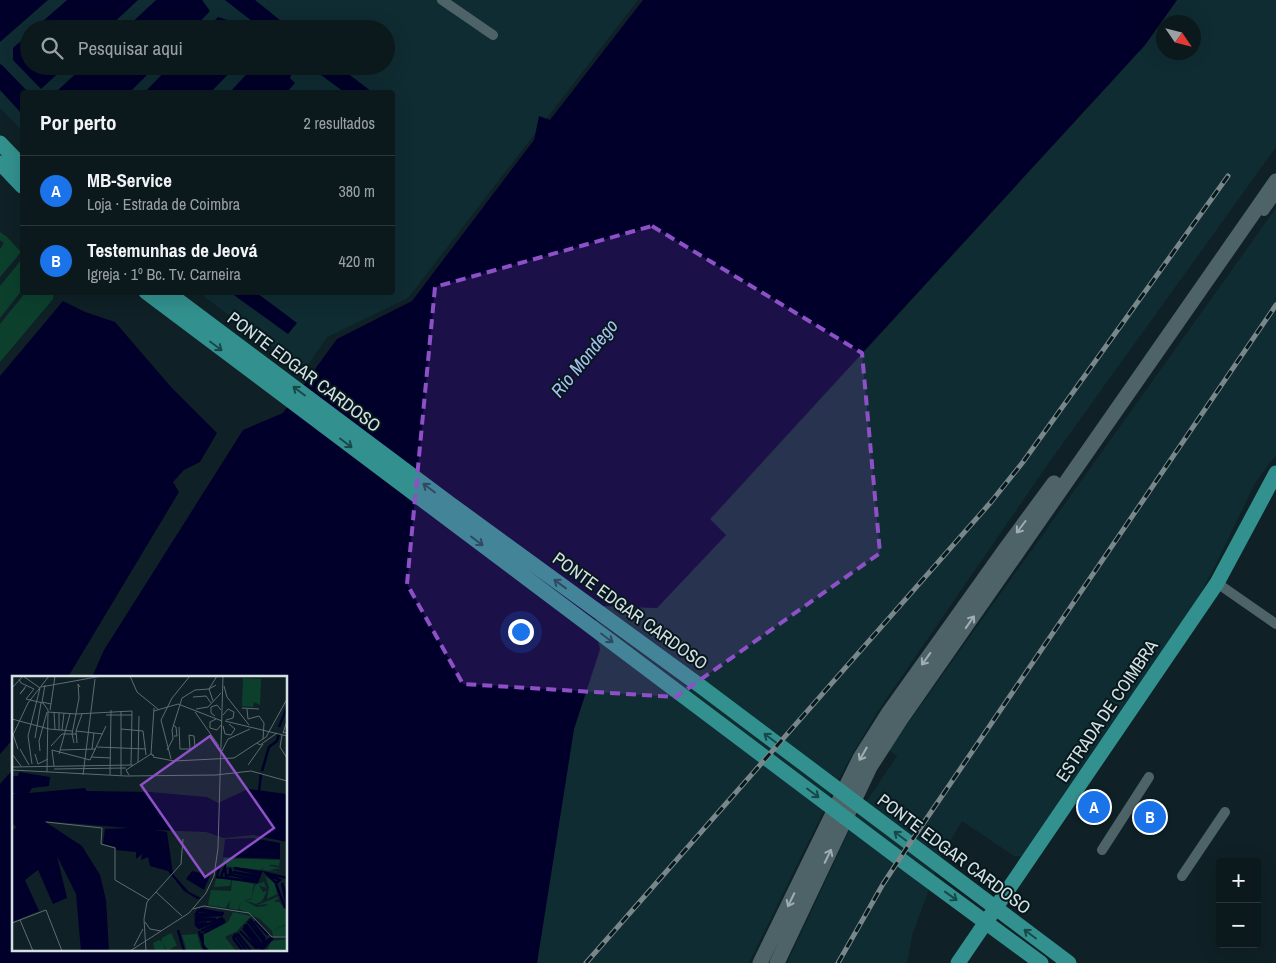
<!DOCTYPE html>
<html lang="pt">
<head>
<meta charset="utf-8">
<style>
  :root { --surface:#0b191c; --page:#192629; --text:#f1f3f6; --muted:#9aa0a3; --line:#2b383b; --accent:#1a73e8 }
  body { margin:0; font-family:"Archivo Narrow",sans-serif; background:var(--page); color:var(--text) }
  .controls { position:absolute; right:15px; bottom:15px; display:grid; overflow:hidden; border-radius:5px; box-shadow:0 5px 20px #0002 }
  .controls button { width:45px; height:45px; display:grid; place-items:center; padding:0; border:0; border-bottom:1px solid var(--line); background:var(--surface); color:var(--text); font:25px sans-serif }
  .compass { position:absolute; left:1156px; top:15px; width:45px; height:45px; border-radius:50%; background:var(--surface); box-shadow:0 5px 20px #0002; rotate:125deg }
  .you { position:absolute; left:520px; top:631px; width:18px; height:18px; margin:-12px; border:4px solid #fff; border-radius:50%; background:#1a73e8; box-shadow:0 0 0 8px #1a73e833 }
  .badge { display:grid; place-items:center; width:32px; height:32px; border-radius:50%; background:var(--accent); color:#fff; font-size:16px; font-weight:700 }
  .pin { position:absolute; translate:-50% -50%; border:2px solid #fff; box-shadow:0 1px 5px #0006 }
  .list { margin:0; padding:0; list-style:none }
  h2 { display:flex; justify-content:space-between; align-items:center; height:65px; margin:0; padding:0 20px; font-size:21px }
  h2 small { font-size:16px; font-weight:400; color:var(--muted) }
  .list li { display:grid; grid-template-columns:32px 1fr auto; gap:15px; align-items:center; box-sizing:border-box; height:70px; padding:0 20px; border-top:1px solid var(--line) }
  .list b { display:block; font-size:19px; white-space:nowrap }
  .list p { margin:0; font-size:16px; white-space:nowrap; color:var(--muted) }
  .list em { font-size:16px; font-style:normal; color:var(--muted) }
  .icon { flex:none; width:28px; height:28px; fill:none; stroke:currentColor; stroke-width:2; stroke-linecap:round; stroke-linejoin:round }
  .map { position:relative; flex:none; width:1276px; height:963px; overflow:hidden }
  .search { position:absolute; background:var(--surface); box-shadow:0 5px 20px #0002; left:20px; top:20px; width:375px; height:55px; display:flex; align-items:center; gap:12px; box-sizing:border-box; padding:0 18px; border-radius:28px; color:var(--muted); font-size:19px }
  .panel { position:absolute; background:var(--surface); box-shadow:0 5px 20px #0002; left:20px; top:90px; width:375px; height:205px; border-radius:5px }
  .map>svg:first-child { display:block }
  .built { fill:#0f2c32; fill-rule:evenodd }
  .green { fill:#0c402d }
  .water { fill:#01002a }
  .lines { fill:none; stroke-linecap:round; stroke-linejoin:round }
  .street { stroke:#4e6368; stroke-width:10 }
  .secondary { stroke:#4e6368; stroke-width:15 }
  .primary { stroke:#32918e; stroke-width:15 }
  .rail-casing { stroke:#79878b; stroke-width:5 }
  .rail { stroke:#06181c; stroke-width:3; stroke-dasharray:9; stroke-linecap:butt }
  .oneway { stroke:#18484a }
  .oneway2 { stroke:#9faeb2 }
  .marked { fill:#8d50c6; fill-opacity:0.2; stroke:#8d50c6; stroke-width:4; stroke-dasharray:10 6; stroke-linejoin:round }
  .labels { text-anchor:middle; stroke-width:4; stroke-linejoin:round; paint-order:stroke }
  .street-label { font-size:18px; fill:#d5e0e3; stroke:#06181c }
  .water-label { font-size:19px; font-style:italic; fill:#a8bef0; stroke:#06181c }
  .inset-river { fill:none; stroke:#01002a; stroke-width:2.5 }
  .inset-road { fill:none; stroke:#5e6d72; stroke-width:1 }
  .view { fill:#8d50c6; fill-opacity:0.15; stroke:#8d50c6; stroke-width:2.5 }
  .inset-edge { fill:none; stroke:#d5e0e3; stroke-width:2.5 }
</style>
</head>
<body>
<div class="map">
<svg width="1276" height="963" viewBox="0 0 1276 963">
  <rect width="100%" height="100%" fill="#0f2126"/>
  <path class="built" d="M0,0H638L408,298L327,337L304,371L199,293L392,292V92H22V131L0,108ZM29,29H386V66H29Z
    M1177,0H1276V147L1048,464L878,711L846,765L749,963H537L574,729L600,650L594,624L603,606L657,608L726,535L710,520L1145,45ZM1164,22H1194V52H1164Z
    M1276,208V456L1267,466L1254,485L1217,562L1197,600L1087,762L1022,856H1014L962,821L941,856L912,936L907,963H787L854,820L897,756L889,750Z"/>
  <path class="green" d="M0,232L7,237L21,252L0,277V249L4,243L0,240Z
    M22,259V290L0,318V286Z
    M26,292L54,293L53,299L0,362V324Z"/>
  <path class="water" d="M0,0H48L0,42Z
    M67,0H138L107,29H34Z
    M156,0H202L210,11L193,29H125Z
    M225,0H255L291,29H262Z
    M643,0H1177L1145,45L710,519L726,535L657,608L603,606L594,624L600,649L574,729L537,963H0V784L14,768V949H286V677H92L104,650L243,430L283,413L337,339L412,301L534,140L539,116L550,120Z
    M218,17L230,21L237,29H206Z
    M29,34V66H66L41,89L13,60V48Z
    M0,64L2,65L28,92H22V114L0,90Z
    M84,66H156L130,92H56Z
    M170,66H236L211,92H145Z
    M254,66H287L293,71L290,78L295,83L287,92H230Z
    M309,66H338L372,92H344Z
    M231,293H257L297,323L288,334Z
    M63,301L85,312L115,322L171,387L217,433L200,462L184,470L173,482L179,492L68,677H14V738L0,754V376Z"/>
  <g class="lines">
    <path class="street" d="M442,0L493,35
      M1264,211L1276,194
      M1217,583L1276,624
      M1102,850L1149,777
      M1182,876L1225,812"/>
    <path class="secondary" d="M760,963L860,758L889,712L1006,548L1054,483
      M777,963L870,767L901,719L1276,181"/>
    <path class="primary" d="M0,143L22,166
      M0,163L22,186
      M146,292L912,868L1041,963
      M167,292L449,503L699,685L1069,963
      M958,963L1217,583L1276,473"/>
    <g class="rail-casing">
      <path id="rail" d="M586,963L991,502L1023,462L1228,176
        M838,963L883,884L912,840L1276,305"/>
    </g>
    <use href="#rail" class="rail"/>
  </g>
  <defs><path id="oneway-shaft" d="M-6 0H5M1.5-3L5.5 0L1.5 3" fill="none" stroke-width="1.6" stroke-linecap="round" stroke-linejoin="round" transform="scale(1.25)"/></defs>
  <g class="oneway">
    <use href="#oneway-shaft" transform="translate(216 346) rotate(37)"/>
    <use href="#oneway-shaft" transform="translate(299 391) rotate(-143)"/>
    <use href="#oneway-shaft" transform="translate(346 443) rotate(37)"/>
    <use href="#oneway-shaft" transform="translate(429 488) rotate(-143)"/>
    <use href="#oneway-shaft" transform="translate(477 541) rotate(37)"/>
    <use href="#oneway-shaft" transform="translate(560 584) rotate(-144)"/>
    <use href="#oneway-shaft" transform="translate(607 638) rotate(37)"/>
    <use href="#oneway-shaft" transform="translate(770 738) rotate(-143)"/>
    <use href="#oneway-shaft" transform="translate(813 793) rotate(37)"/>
    <use href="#oneway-shaft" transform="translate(900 836) rotate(-143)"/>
    <use href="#oneway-shaft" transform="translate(951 896) rotate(36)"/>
    <use href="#oneway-shaft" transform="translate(1030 934) rotate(-143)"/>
  </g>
  <g class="oneway2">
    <use href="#oneway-shaft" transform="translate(1021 527) rotate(127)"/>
    <use href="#oneway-shaft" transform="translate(970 622) rotate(-55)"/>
    <use href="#oneway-shaft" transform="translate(926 659) rotate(126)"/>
    <use href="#oneway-shaft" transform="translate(863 754) rotate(120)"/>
    <use href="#oneway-shaft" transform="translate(828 856) rotate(-64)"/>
    <use href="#oneway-shaft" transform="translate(791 900) rotate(116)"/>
  </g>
  <path class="marked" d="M652,226L862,353L880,553L676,697L463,684L407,584L435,287Z"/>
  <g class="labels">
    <g class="street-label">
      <text transform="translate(304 372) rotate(37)" y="6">PONTE EDGAR CARDOSO</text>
      <text transform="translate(630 611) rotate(36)" y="6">PONTE EDGAR CARDOSO</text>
      <text transform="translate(1107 711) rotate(-56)" y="6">ESTRADA DE COIMBRA</text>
      <text transform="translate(954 854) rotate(37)" y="6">PONTE EDGAR CARDOSO</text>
    </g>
    <g class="water-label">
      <text transform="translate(584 358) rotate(-51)" y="7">Rio Mondego</text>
    </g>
  </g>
  <g transform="translate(12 676)">
    <rect width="275" height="275" fill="#0f2126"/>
    <path d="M231,2L249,3L248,29L242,26L241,31L230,30ZM212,182L268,184L267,190L255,188H259L257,191L259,190L269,192L257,194L268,196L250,194L253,191L248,194L210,190ZM253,200L263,207L265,218L255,223L257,211ZM204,203H219L218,210L202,211ZM220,203L242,208L239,223H232L239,224L243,209L252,206L254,212L247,209L251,216L255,215L250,225L244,228L232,224L244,231L254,230L256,228L245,229L268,220L262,226H267L275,235V248L261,254L275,249V260L261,261L260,255L248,243L227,233L229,225L226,234L217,232L218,224L214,232L196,229L199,214L219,215ZM221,236L239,240L225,255L213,261L224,275H197L192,269V258L216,246ZM159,257L165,269L155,275L150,266L154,275H143L141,267L147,264L149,266L150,262ZM185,258L190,275H175L170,259ZM275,263V275H255L259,265Z" fill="#0c402d"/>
    <path d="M7,96L38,101L37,110L20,112L17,117L73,112L75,115L138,116L195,121L206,127L236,113L275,118V166L241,159L212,162L194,156L142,154L155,156L161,198L177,216L189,222L185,223L172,215L156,195L138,190L136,181L129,184L130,178L124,183V176L104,174V171L91,168L93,153L117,152L32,145L70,170L88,199L94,224L97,275H69L64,218L45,180L55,222L41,228L26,194L13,204L27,235L0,246V155L5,151L23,169L0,147V119L4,117H0V100H6ZM241,162L268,167V183L211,181L213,163ZM180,195L198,199L192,214L174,203Z" fill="#01002a"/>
    <path class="inset-river" d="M267,51L275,31M250,95L257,71L265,65L267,58M247,115L249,98M207,191L205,201L245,206L249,196L222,192L247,198M257,199L268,204L264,207L254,197L275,202M0,200L18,189L26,172L25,160L9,111L14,98M209,200L213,191L214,200L218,199V192L220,199L242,204L245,202L221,196L246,200M264,208L273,232M275,222L270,207L275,231M188,233L208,237M185,235L212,237M184,240L211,239L184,238L187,233M184,240V242L204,243L184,245M184,242V248L195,247L185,250L187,252L211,242M238,243L253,263M212,244L189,255L213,244M236,245L252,266L253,263M243,245L256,259M234,248L250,269L252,266M232,249L248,271L250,269M231,252L247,272M166,254L172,275M187,255L193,275M228,255L245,273M190,257L191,270L196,275M192,257L213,246M225,257L239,275M221,262L223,259L235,275M221,262L231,275M247,275L256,264L261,262L249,275"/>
    <path class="inset-road" d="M118,0L125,16L147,34M7,3L9,7L22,13L14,23L31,27L36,34L35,96M33,9L30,26L39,28L38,34M212,10L215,21L237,49M29,11L90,0M0,12L11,0L28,12M13,12L8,18L14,10M181,21L194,20L199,27M201,25L197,13L204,9M39,28L43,0M230,32L247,33M184,33L196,31L209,17M235,33L236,43L247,40L252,47L251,63M142,35L166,28L210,45M36,36L64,38L120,35L119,89M42,36L43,54M183,36L207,70M94,39H120M211,39L216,33L222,36L221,42L214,44M203,40L199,37V31L205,29L209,34M0,43L37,53L60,55M204,43L198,46V52L205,54L209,49M213,45L275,60M275,45L271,57L275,56M161,49L164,51L165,60H162M211,50L213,58L219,59L223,53L217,48M167,51L168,73H173M109,53L131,55L134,79M47,54V37M50,54L52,37M64,55L91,58M1,58L6,73M177,59L182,60L183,71M270,59L268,71L275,82M0,61L16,27L37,0M23,62L29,27M62,67L60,58L67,22L66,8L68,11M65,67L64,55L70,38M245,67L248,69L265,57M39,70L50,58H64M85,71L134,73M8,73L17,89M80,73L82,57M173,73H178L177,59M40,74L78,84L94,50M40,74L42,90M48,74L84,73M155,74L161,63L160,54L170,22L183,14L197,13L205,0M28,75L27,65L35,36M210,75L216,63L238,53M0,78L9,90M23,78L26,88L36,83M47,78L58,38M139,78L142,80L139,78L142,32M79,81L99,82M141,81L162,85L222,82L254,61L275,23M159,83L149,44L160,22L178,0M126,86L127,40M20,88L16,60L28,12M236,89L251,68M0,91L121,89M42,93L114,92M0,94L114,100L204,99L239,95L275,105M71,99L83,3M98,99L99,34M109,99V35M117,99L114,94L139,78M34,146L90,152L89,168L103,172V204L137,224M144,216L170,240M181,233L192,230L237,237L260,261H275M132,243L135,226L169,188L171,163M132,243L134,275M8,244L21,275M133,246L138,253L149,255M0,247L34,234L50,275M122,270L131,253M118,275L177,237L194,217L202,200L206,172L211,0"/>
    <path class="view" d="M198,60L262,152L193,201L129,109Z"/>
    <rect width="275" height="275" class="inset-edge"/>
  </g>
</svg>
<div class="controls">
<button>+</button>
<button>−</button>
</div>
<svg class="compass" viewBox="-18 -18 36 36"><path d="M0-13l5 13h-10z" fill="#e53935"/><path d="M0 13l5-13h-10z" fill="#9aa0a3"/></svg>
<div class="you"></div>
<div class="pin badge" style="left:1094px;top:807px">A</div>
<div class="pin badge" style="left:1150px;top:817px">B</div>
<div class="search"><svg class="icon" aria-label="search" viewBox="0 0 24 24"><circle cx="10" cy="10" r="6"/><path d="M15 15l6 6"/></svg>Pesquisar aqui</div>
<section class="panel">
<h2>Por perto<small>2 resultados</small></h2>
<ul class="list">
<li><span class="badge">A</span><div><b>MB-Service</b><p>Loja · Estrada de Coimbra</p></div><em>380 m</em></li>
<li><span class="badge">B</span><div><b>Testemunhas de Jeová</b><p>Igreja · 1º Bc. Tv. Carneira</p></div><em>420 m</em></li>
</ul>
</section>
</div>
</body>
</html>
